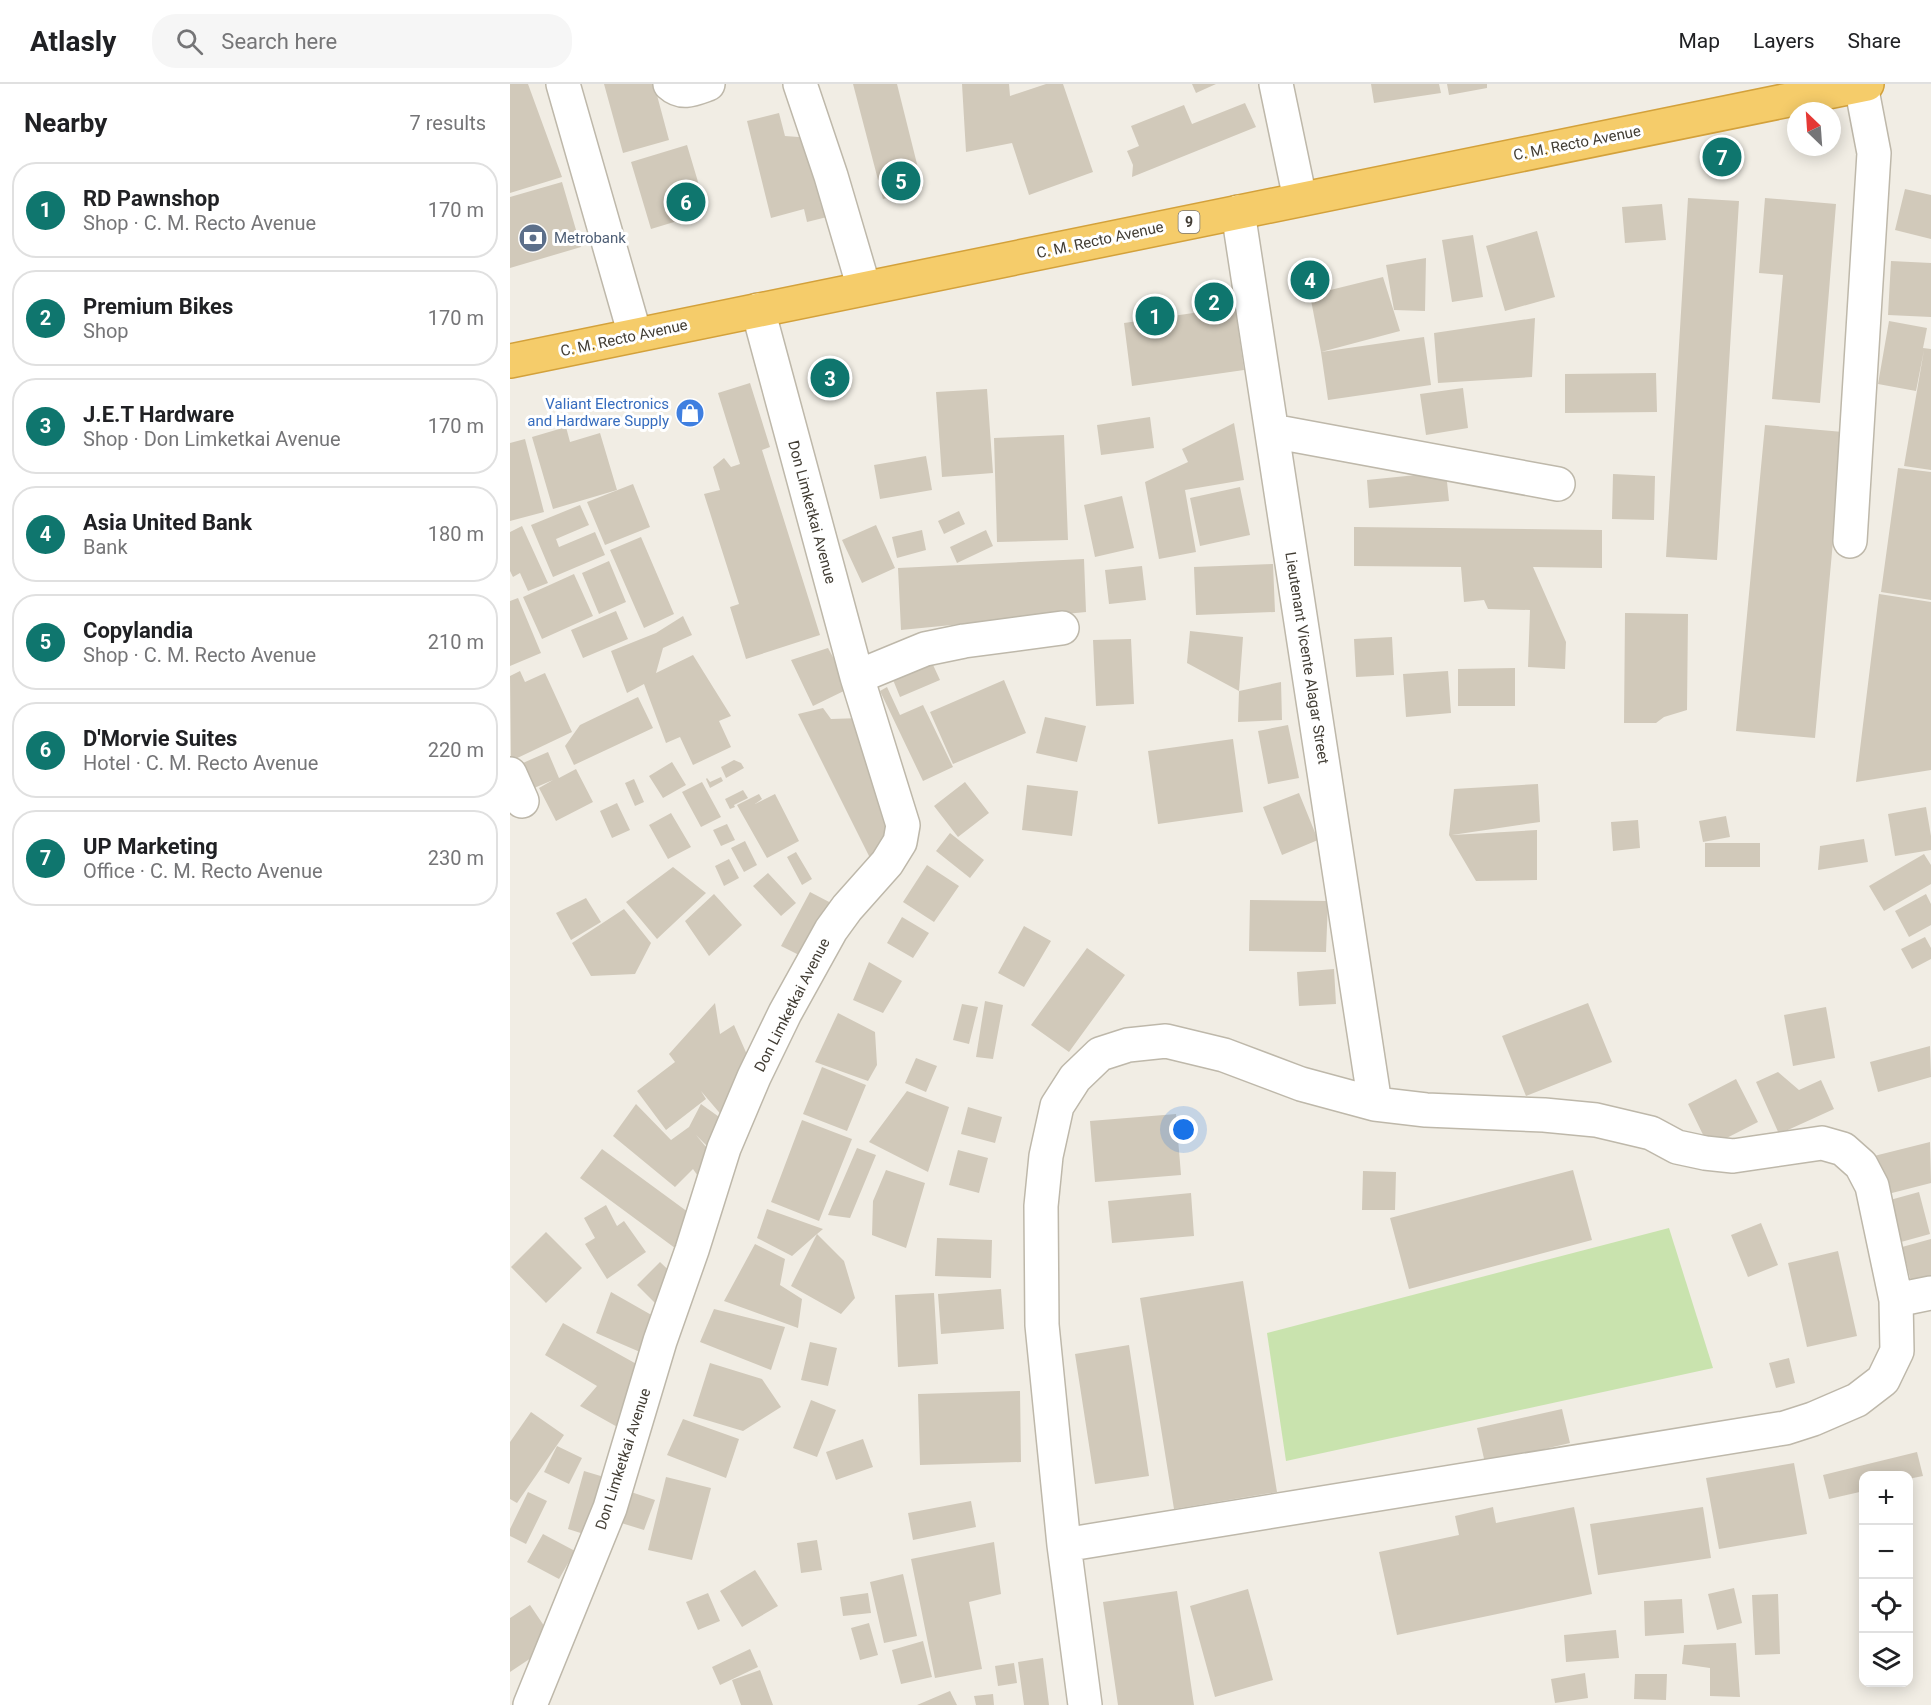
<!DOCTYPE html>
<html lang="en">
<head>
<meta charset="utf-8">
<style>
  :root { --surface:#fff; --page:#f6f6f6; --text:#202124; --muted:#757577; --line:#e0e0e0; --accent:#0f766e }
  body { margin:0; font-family:Roboto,sans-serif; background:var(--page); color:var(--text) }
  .controls { position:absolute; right:18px; bottom:18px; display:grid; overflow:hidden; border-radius:12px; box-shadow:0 3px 15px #0003 }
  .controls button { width:54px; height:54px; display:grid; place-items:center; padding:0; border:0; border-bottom:2px solid var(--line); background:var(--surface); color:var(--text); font:30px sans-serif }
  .compass { position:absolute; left:1277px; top:18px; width:54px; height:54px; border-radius:50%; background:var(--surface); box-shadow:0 3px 15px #0003; rotate:335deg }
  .you { position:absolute; left:674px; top:1046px; width:21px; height:21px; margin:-15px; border:4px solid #fff; border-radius:50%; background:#1a73e8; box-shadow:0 0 0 9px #1a73e833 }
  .badge { display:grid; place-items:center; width:39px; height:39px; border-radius:50%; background:var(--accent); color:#fff; font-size:20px; font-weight:700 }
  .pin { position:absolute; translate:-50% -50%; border:3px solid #fff; box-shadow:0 2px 6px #0006 }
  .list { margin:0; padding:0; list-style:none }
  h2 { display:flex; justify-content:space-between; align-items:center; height:78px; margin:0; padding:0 24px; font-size:26px }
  h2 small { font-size:20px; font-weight:400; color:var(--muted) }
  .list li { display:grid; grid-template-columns:39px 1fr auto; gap:18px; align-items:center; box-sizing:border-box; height:96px; margin:0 12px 12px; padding:0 12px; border:2px solid var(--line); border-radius:24px }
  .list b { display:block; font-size:22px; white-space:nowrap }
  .list p { margin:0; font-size:20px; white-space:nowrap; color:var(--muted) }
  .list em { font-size:20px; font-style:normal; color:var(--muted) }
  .icon { flex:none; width:33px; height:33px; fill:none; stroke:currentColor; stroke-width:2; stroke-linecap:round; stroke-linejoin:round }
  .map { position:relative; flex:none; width:1421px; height:1621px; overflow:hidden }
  header { display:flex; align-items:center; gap:36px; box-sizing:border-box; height:84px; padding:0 30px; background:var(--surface); border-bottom:2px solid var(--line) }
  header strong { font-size:28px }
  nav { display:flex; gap:33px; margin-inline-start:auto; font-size:21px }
  .search { width:420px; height:54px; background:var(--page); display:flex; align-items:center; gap:15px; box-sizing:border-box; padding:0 21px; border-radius:24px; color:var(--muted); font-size:22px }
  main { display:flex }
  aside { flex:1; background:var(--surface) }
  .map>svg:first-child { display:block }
  .green { fill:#c9e3ae }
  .building { fill:#d1c9ba }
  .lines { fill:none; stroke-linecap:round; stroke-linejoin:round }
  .minor-casing { stroke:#beb8aa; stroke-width:36 }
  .highway-casing { stroke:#d3a13b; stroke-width:36 }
  .minor { stroke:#fff; stroke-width:33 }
  .highway { stroke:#f5cc6a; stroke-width:33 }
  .labels { text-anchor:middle; stroke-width:6; stroke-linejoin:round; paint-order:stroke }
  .shield { fill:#fff; stroke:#7b7771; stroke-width:1.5 }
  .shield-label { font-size:14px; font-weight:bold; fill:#423d34 }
  .street-label { font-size:15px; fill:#423d34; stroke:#fff }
  .service-label { font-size:15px; fill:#4e5e75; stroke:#fff; text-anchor:start }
  .shop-label { font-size:15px; fill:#366cbe; stroke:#fff; text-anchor:end }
</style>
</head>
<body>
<header>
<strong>Atlasly</strong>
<div class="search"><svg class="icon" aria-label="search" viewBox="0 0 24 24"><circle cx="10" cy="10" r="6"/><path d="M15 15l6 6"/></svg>Search here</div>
<nav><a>Map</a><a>Layers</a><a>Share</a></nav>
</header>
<main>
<aside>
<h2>Nearby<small>7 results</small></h2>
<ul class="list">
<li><span class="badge">1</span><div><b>RD Pawnshop</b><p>Shop · C. M. Recto Avenue</p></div><em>170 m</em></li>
<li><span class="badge">2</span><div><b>Premium Bikes</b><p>Shop</p></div><em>170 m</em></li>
<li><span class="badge">3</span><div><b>J.E.T Hardware</b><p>Shop · Don Limketkai Avenue</p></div><em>170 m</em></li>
<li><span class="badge">4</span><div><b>Asia United Bank</b><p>Bank</p></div><em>180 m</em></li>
<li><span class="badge">5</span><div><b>Copylandia</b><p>Shop · C. M. Recto Avenue</p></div><em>210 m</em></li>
<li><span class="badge">6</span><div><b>D'Morvie Suites</b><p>Hotel · C. M. Recto Avenue</p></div><em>220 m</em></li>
<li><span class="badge">7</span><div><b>UP Marketing</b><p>Office · C. M. Recto Avenue</p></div><em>230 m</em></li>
</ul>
</aside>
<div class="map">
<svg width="1421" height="1621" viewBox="0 0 1421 1621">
  <rect width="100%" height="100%" fill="#f1ede4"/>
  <path class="green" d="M1159,1144L1203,1284L776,1377L757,1249Z"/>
  <path class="building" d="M0,0H18L52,93L0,109Z
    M94,0H144L159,56L113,69Z
    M343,0H387L413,104L373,115Z
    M452,0H499L500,12L536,0H553L583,88L519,111L502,59L456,68Z
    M682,0H706L686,9Z
    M861,0H929L931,9L864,19Z
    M937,0H977V4L939,11Z
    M735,19L746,43L622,93L623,81L617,67L629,62L621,42L674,21L682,40Z
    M269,29L275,52L302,54L321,132L297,138L294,125L261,134L237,37Z
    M177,61L197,128L141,145L121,78Z
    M52,98L71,163L0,184V113Z
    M1395,105L1421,111V155L1385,146Z
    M1178,114L1229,117L1207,476L1156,473Z
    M1255,114L1326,120L1310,319L1262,315L1273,191L1249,189Z
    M1152,120L1156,156L1115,159L1112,123Z
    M1027,147L1045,213L995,227L976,162Z
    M963,151L973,213L942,218L932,156Z
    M916,174L915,227L884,226L876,181Z
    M1381,177L1421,179V233L1378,231Z
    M873,193L890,247L811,268L914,253L921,301L818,316L811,268L800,211Z
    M725,223L734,286L622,302L614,239Z
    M1025,234L1022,293L928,299L924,249Z
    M1379,237L1417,244L1413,264L1421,265V386L1394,382L1414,266L1406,307L1368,300Z
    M1146,289L1147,328L1055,329V290Z
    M240,299L260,363L252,366L310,551L236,575L220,523L229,520L194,410L210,406L203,383L214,374L221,383L230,380L208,309Z
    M953,304L958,344L916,351L910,310Z
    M477,305L483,389L432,393L426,308Z
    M640,333L644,364L591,371L587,341Z
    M724,339L734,396L675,406L686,468L649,475L635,398L678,378L672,365Z
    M1255,341L1333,348L1305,654L1226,647Z
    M56,343L60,358L90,349L107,406L43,425L22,353Z
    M554,351L558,456L487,458L484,354Z
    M15,355L34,428L0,437V359Z
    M416,372L422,406L370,415L364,381Z
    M1388,384L1421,388V516L1371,508Z
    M936,388L939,417L859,424L857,396Z
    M1103,390L1145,392L1144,436L1102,435Z
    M123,400L140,443L95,461L77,418Z
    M730,403L740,451L690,462L680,414Z
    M612,412L624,464L585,473L574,421Z
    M70,421L79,441L46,455L49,463L85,448L95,471L43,493L21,441Z
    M449,427L455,440L434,450L428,437Z
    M366,441L385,484L352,499L332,456Z
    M12,442L38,499L18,507L10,489L3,493L0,487V448Z
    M844,443L1092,446V484L1023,483L1056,558L1055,585L1018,583L1020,526L978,525L974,516L954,518L951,483L844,482Z
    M412,446L416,466L387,474L382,453Z
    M476,446L483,462L447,479L440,463Z
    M131,453L164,530L134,544L100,466Z
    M574,475L576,528L391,546L388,484Z
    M99,477L116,518L89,530L72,489Z
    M763,480L765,528L686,531L684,483Z
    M632,482L636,516L599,520L595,486Z
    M64,490L83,532L32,555L13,513Z
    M1369,510L1421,518V686L1346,698Z
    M8,514L31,569L0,582V517Z
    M106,527L118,555L73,574L61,546Z
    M1115,529L1178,530L1177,626L1154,633L1146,639H1114Z
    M173,532L182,551L153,564L146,589L183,571L221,632L209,637L221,663L183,681L170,653L156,659L134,600L117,609L101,567L146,549Z
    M680,547L733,553L729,607L677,579Z
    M882,553L884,591L846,593L844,555Z
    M621,555L624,620L586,622L583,556Z
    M318,564L340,604L303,622L281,576Z
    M418,570L430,596L390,613L379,586Z
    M1005,584V622H948V585Z
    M10,587L15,598L35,589L62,648L1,677L0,592Z
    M938,587L941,629L896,633L893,590Z
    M494,596L516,649L443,680L420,628Z
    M771,598L772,636L728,638L729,607Z
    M377,603L390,631L413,621L443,683L413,697L370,607Z
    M128,613L143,644L64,681L55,662L70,641Z
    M313,624L321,635L351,634L386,744L361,776L288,630Z
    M535,633L576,642L567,678L526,669Z
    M778,641L789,694L758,700L748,647Z
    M723,655L733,728L648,740L638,667Z
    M38,668L49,694L66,685L83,718L46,737L29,704L43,696L17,707L6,682Z
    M224,676L231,679L234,684L216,694L211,683Z
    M162,678L176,701L153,714L139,692Z
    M211,693L213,697L200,704L196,695L197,694L200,698Z
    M124,695L134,718L125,722L115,699Z
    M192,698L211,733L191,743L172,708Z
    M455,698L479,729L448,753L424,722Z
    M1028,700L1030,738L942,751L1027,746V796L966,797L939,751L944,705Z
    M517,701L568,707L562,752L512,746Z
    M233,706L238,714L224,721L225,723L220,725L215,715Z
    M789,709L808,756L772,771L753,723Z
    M249,710L252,715L245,720L265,710L289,757L257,774L227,721Z
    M107,719L120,746L102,754L90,727Z
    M1416,723L1421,752V766L1385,772L1378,730Z
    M161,729L181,763L158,775L139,741Z
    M1216,732L1220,753L1193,758L1189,737Z
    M1128,736L1130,764L1103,767L1101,738Z
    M217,740L225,756L211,762L203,746Z
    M440,749L474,776L460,794L426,767Z
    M1354,755L1358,778L1308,786L1310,762Z
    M235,757L247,781L234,788L221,764Z
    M1195,759H1250V783H1195Z
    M286,768L302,795L292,801L277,773Z
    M1414,770L1421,781V800L1374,827L1359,802Z
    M219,775L229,794L214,802L205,782Z
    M417,781L449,802L424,838L393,818Z
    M163,783L196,809L147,855L116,818Z
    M258,789L286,819L271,832L243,802Z
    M300,808L323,820L295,874L271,862Z
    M204,810L232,841L199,872L175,837Z
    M1416,810L1421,820V841L1399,853L1385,827Z
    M76,814L91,838L61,856L46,829Z
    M740,816L818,817L816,868L739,867Z
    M114,825L141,859L125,890L81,892L62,859Z
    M392,833L419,849L403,874L377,859Z
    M514,842L541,857L514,903L488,889Z
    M1415,853L1421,864V875L1402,885L1391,865Z
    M577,864L615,891L559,968L521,941Z
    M359,878L392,897L373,929L343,916Z
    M824,885L826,920L789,922L787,888Z
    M475,917L493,921L483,975L466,973Z
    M205,919L210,950L224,941L242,982L219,1040L205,1070L186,1051L206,1075L190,1095L183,1085L165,1103L103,1052L126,1020L161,1056L179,1043L191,1020L219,1040L191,1007L196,1015L156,1046L127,1007L165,978L159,970Z
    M1078,919L1102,978L1016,1012L992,952Z
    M452,920L468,923L459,960L443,956Z
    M1316,923L1325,974L1283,982L1274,931Z
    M328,929L365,948L367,981L358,997L305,978Z
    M1420,962L1421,993L1368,1008L1360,978Z
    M406,974L427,982L416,1008L395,999Z
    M312,983L356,1001L337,1047L293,1030Z
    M1268,988L1289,1006L1311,996L1324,1025L1269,1050L1246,998Z
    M1226,995L1248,1038L1199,1063L1178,1020Z
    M397,1007L439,1023L418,1088L359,1058Z
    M458,1023L492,1033L485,1059L451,1050Z
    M666,1030L671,1091L585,1098L580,1037Z
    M292,1036L342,1055L309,1137L261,1118Z
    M1420,1058L1421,1099L1374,1111L1364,1072Z
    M347,1064L366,1071L340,1134L318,1131Z
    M92,1065L182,1131L169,1167L70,1094Z
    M448,1066L478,1074L469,1109L439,1101Z
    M376,1086L415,1099L396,1164L362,1151L363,1117Z
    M1063,1086L1082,1156L899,1205L880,1134Z
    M853,1087L886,1088L885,1126H852Z
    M1409,1108L1420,1150L1391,1158L1380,1116Z
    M681,1109L684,1152L602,1159L598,1117Z
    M96,1121L107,1142L114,1137L136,1168L97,1195L75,1160L85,1154L74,1134Z
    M257,1125L313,1145L307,1150L334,1177L345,1214L331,1230L281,1202L307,1150L282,1172L247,1154Z
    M1251,1139L1268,1181L1238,1193L1221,1151Z
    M36,1148L72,1184L36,1219L1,1183Z
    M427,1154L482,1156L481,1194L425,1192Z
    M1421,1155V1200L1403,1205L1392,1163Z
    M245,1160L275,1175L270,1201L292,1215L288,1244L214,1217Z
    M1328,1167L1347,1252L1297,1263L1278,1179Z
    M150,1178L169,1196L145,1219L127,1201Z
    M733,1197L767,1408L664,1425L630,1214Z
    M491,1205L494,1245L431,1250L428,1210Z
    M101,1208L145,1233L130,1268L86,1249Z
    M424,1209L428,1280L388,1283L385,1211Z
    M204,1225L275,1243L261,1286L190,1258Z
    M53,1239L139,1287L111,1345L70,1322L87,1302L35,1271Z
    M300,1258L327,1264L318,1302L291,1296Z
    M619,1261L639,1392L585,1400L565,1270Z
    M1279,1274L1285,1299L1266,1304L1259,1279Z
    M200,1279L252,1295L271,1323L233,1347L183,1332Z
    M510,1307L511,1378L410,1381L408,1310Z
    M301,1316L326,1326L307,1373L283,1364Z
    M1052,1325L1060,1359L975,1379L967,1344Z
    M21,1328L54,1351L7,1419L0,1415V1358Z
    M173,1335L229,1355L216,1394L157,1371Z
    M353,1355L363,1383L326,1396L316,1368Z
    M47,1362L72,1374L59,1400L34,1388Z
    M1407,1368L1413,1392L1398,1395V1392H1354V1407L1319,1415L1313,1391Z
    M1284,1379L1297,1450L1209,1465L1196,1394Z
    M74,1387L94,1393L77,1451L58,1445Z
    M156,1393L201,1404L182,1476L138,1466Z
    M118,1407L145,1416L134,1446L108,1438Z
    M18,1408L37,1417L16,1460L0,1452V1445Z
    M461,1417L466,1443L403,1456L398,1429Z
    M983,1423L986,1439L1064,1423L1082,1510L887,1551L869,1468L949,1451L945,1432Z
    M1193,1423L1201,1474L1088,1491L1080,1440Z
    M33,1450L65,1467L49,1495L17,1478Z
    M307,1456L312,1486L291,1489L287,1459Z
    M484,1458L491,1510L459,1518L472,1585L425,1594L401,1475Z
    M245,1486L268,1522L232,1543L210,1507Z
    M393,1490L407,1552L374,1559L360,1498Z
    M1224,1504L1232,1539L1207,1546L1198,1510Z
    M738,1505L763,1596L705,1613L680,1522Z
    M667,1507L684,1621H608L593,1518Z
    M198,1509L210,1537L188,1546L176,1518Z
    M358,1509L361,1529L333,1532L330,1513Z
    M1268,1510L1270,1570L1245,1571L1242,1511Z
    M1172,1515L1174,1549L1135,1552L1134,1517Z
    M20,1521L45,1558L0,1588V1534Z
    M359,1539L368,1571L350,1576L341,1544Z
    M1106,1546L1109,1574L1056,1578L1054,1551Z
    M413,1557L422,1593L391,1600L382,1566Z
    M1226,1559L1230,1613L1200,1612V1584L1172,1580L1174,1561Z
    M240,1565L248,1583L210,1601L202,1583Z
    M533,1574L539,1621H514L508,1578Z
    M504,1579L507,1599L488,1602L485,1582Z
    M250,1586L263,1621H231L222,1596Z
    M1075,1589L1078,1614L1045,1619L1041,1595Z
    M1125,1590H1157L1156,1616L1124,1615Z
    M440,1607L447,1621H407Z
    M483,1610L484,1621H466L464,1612Z"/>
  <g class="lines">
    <g class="minor-casing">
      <path id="minor" d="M53,0L125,251
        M160,0C172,11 184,5 198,0
        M290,0L321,92L354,204
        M766,0L790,115
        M728,128L865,1020
        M762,347L1048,400
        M1340,457L1364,69L1351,1
        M347,593L415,565L454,557L552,544
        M0,690L12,717
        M1386,1216L1421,1209
        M554,1461L1275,1344L1303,1335L1347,1316L1373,1296L1387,1267L1386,1216L1362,1102L1351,1081L1333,1065L1312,1059L1223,1072L1195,1069L1167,1063L1141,1049L1086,1036L1034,1031L916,1026L865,1020L791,1000L714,971L656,957L618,961L590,970L565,994L547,1022L536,1072L531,1122L532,1241L554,1461L575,1621
        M20,1621L100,1424L150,1257L182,1166L214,1064L244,993L275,929L321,846L337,824L377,779L390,758L393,741L347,593L248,226"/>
    </g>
    <g class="highway-casing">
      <path id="highway" d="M0,277L1357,0"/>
    </g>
    <use href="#minor" class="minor"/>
    <use href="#highway" class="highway"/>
  </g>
  <defs>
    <g id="bank-disc" transform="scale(1.5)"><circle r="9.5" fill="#5c6f8a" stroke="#fff"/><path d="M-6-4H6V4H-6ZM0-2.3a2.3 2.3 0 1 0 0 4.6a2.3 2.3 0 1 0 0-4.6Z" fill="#fff"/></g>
    <g id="shop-disc" transform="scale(1.5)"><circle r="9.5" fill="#3f7fe0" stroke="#fff"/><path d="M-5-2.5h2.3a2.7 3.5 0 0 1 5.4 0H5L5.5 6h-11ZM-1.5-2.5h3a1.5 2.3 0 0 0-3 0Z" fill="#fff"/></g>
  </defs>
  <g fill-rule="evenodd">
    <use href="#bank-disc" x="23" y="154"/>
    <use href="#shop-disc" x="180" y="329"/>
  </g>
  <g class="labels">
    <rect class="shield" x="668.5" y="127" width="21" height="22" rx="4.5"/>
    <g class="shield-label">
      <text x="679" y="143">9</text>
    </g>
    <g class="street-label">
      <text transform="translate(1067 59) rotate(-11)" y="5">C. M. Recto Avenue</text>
      <text transform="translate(590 156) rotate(-12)" y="5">C. M. Recto Avenue</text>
      <text transform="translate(114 254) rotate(-12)" y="5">C. M. Recto Avenue</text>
      <text transform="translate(302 428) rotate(75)" y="5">Don Limketkai Avenue</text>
      <text transform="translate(797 574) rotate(81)" y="5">Lieutenant Vicente Alagar Street</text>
      <text transform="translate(282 921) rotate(-63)" y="5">Don Limketkai Avenue</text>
      <text transform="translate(113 1375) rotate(-72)" y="5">Don Limketkai Avenue</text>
    </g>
    <g class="service-label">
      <text x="44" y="159">Metrobank</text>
    </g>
    <g class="shop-label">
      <text x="159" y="325">Valiant Electronics<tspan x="159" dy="17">and Hardware Supply</tspan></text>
    </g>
  </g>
</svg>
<div class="controls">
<button>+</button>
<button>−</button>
<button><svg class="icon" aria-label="locate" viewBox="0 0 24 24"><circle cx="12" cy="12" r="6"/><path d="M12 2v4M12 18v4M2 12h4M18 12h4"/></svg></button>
<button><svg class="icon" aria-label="layers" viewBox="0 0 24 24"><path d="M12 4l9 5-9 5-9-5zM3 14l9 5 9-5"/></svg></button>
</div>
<svg class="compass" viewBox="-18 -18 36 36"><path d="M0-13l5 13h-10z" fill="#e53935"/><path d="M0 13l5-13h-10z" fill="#757577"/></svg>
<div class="you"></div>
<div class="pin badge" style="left:645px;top:232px">1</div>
<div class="pin badge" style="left:704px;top:218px">2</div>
<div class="pin badge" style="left:320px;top:294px">3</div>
<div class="pin badge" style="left:800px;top:196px">4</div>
<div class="pin badge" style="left:391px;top:97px">5</div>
<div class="pin badge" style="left:176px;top:118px">6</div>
<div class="pin badge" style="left:1212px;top:73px">7</div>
</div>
</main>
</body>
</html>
